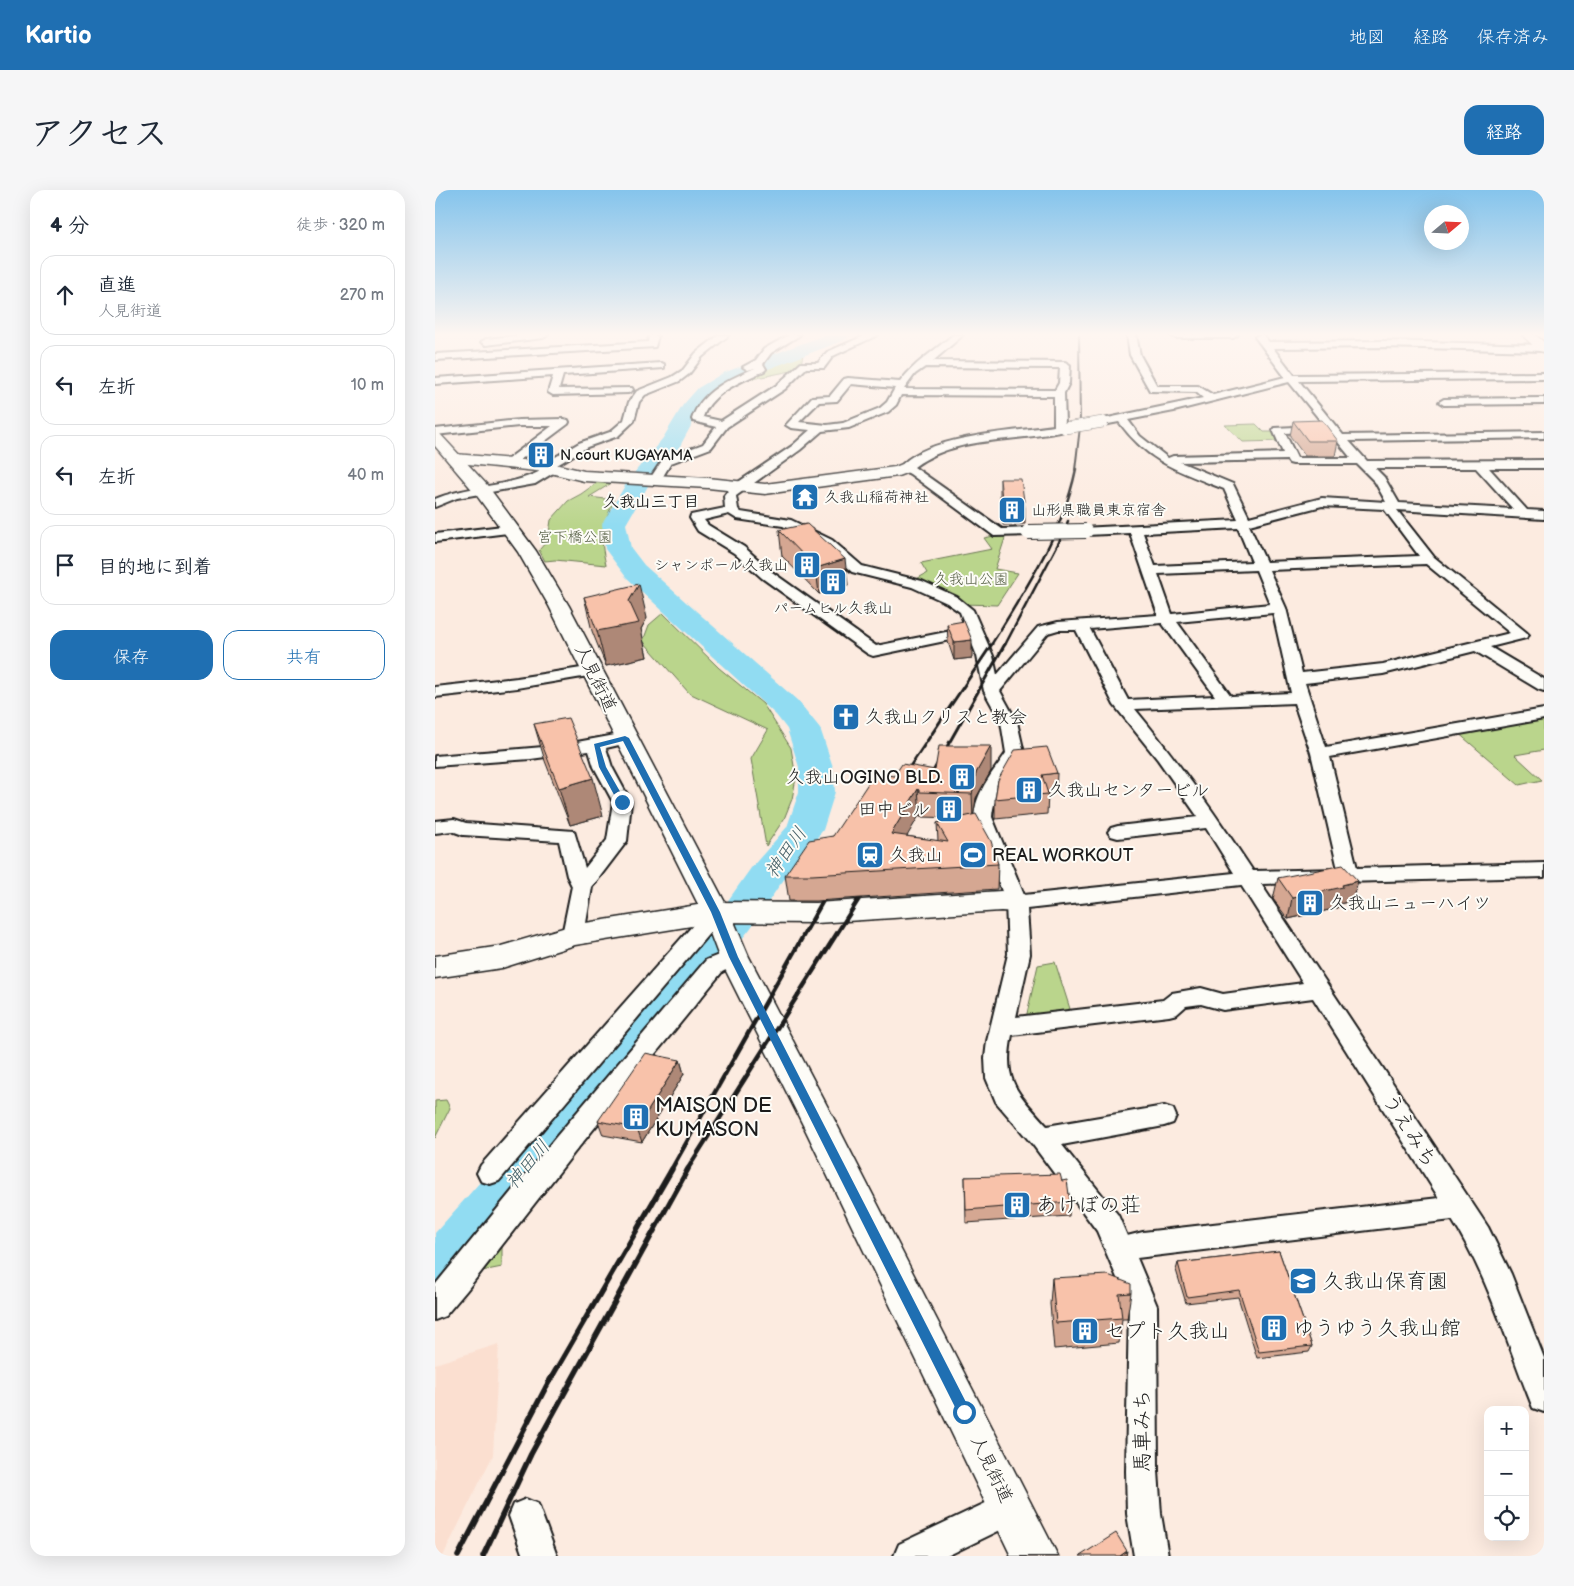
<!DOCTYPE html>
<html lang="ja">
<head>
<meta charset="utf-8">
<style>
  :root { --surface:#fff; --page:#f6f6f7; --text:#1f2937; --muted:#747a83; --line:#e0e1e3; --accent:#1f6fb2 }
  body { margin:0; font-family:"Balsamiq Sans","Klee One",sans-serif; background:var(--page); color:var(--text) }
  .controls { position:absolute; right:15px; bottom:15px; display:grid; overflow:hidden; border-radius:10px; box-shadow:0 5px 20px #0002 }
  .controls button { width:45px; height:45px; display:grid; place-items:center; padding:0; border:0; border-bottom:1px solid var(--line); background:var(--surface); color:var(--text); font:25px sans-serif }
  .compass { position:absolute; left:989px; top:15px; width:45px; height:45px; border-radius:50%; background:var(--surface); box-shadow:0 5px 20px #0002; rotate:71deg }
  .stop { position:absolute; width:15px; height:15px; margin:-11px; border:4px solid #1f6fb2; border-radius:50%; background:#fff }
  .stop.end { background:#1f6fb2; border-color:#fff; box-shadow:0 1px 5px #0008 }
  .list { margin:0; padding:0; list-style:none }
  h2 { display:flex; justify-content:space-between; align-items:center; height:65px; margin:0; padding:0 20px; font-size:21px }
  h2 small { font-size:16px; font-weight:400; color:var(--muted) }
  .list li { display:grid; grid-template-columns:32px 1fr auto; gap:15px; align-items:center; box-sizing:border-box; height:80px; margin:0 10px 10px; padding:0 10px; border:1px solid var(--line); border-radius:15px }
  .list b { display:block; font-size:19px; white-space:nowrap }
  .list p { margin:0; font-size:16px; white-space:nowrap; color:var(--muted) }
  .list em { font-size:16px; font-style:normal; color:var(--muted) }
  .actions { display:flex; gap:10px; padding:15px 20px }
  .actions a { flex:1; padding:11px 0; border:1px solid var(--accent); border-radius:15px; text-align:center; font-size:18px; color:var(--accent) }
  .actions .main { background:var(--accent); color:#fff }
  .icon { flex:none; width:28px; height:28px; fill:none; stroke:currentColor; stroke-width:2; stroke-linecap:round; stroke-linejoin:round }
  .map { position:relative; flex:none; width:1109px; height:1366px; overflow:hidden; border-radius:15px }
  header { display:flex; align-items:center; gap:30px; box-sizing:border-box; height:70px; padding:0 25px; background:var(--accent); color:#fff }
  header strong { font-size:24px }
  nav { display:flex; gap:28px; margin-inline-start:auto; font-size:18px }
  .intro { display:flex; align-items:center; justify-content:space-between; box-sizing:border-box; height:120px; padding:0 30px }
  h1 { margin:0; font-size:35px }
  .button { padding:12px 22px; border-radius:15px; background:var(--accent); color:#fff; font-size:18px; font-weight:700 }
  main { display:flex; gap:30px; padding:0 30px }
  aside { flex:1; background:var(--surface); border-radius:15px; box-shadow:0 5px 20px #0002 }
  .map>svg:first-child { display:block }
  .built { fill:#fbdfd0 }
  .green { fill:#bad58c; stroke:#6b7854 }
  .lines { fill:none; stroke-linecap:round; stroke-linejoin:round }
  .river { fill:#91dcf2; fill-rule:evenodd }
  .street-casing { stroke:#1c1c1c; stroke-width:4 }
  .secondary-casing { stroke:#1c1c1c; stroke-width:3 }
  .primary-casing { stroke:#1c1c1c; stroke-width:3 }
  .street { fill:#fdfcf7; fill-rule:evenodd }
  .secondary { fill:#fdfcf7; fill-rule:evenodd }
  .primary { fill:#fdfcf7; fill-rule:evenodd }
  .rail-far4 { stroke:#1c1c1c; stroke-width:2 }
  .rail-far3 { stroke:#1c1c1c; stroke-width:2.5 }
  .rail-far2 { stroke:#1c1c1c; stroke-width:3 }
  .rail-far1 { stroke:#1c1c1c; stroke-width:4.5 }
  .rail { stroke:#1c1c1c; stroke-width:5.5 }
  .street-bridge-far1-casing { stroke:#1c1c1c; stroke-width:12; stroke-linecap:butt }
  .street-bridge-casing { stroke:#1c1c1c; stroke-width:16; stroke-linecap:butt }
  .street-bridge-far1 { stroke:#fdfcf7; stroke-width:11 }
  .street-bridge { stroke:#fdfcf7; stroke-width:14 }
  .wall { fill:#d5a792; stroke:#1c1c1c; fill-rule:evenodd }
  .shaded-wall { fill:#ae8877; stroke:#1c1c1c }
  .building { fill:#f8c2aa; stroke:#1c1c1c }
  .route { fill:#1f6fb2 }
  .labels { text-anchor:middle; stroke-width:4; stroke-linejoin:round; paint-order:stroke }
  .far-poi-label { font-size:15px; fill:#1c1c1c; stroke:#fdfcf7; text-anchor:start }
  .far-park-label { font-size:15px; fill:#535d43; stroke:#fdfcf7 }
  .far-neighbourhood-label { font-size:16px; font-weight:bold; fill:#1c1c1c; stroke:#fdfcf7 }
  .street-label { font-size:18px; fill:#1c1c1c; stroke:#fdfcf7 }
  .poi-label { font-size:18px; fill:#1c1c1c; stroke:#fdfcf7; text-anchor:start }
  .water-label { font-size:19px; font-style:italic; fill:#455f67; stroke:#fdfcf7 }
  .near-poi-label { font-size:21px; fill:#1c1c1c; stroke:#fdfcf7; text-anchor:start }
  .near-street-label { font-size:21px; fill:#1c1c1c; stroke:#fdfcf7 }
</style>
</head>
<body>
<header>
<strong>Kartio</strong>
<nav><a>地図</a><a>経路</a><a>保存済み</a></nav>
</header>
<div class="intro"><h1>アクセス</h1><a class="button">経路</a></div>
<main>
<aside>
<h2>4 分<small>徒歩 · 320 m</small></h2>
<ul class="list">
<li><svg class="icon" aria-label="ahead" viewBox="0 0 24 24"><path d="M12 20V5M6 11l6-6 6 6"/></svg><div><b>直進</b><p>人見街道</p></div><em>270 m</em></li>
<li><svg class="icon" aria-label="left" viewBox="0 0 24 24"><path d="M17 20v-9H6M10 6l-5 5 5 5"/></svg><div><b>左折</b></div><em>10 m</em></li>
<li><svg class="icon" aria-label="left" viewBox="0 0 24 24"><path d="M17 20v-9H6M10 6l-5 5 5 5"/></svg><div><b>左折</b></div><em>40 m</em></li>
<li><svg class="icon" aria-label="arrive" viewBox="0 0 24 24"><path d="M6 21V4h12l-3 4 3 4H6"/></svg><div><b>目的地に到着</b></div></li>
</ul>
<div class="actions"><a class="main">保存</a><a>共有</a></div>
</aside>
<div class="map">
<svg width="1109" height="1366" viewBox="0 0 1109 1366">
  <rect width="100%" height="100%" fill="#fcebe0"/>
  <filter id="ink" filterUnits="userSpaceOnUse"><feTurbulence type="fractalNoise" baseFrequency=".02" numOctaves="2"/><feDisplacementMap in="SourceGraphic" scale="10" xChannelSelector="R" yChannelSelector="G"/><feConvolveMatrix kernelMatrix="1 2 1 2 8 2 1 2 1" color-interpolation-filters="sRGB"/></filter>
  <g filter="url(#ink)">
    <path class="built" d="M64,1154L58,1265L8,1366H0V1174Z"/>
    <path class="green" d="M368,164L366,175L356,181L302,192L351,169Z
      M821,234L829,242H842L846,251L808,252L790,235Z
      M167,289L180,291L154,307L179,310C167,339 164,345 171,375L120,370L110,371L104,360L113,350L116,330L133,311L146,304Z
      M564,345H571L560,379L583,383L562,415L527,414L478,391L492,383L486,373L557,359L549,348Z
      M228,423L284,478L328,514L356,558L361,588L357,609L349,629L331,656L316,569L333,540L254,503L208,451L214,435Z
      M1109,526V560L1080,565L1107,590L1084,595L1022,542Z
      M620,772L636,822L591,828L603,775Z
      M11,910L15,918L0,948V911Z
      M67,1044V1077L32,1084Z"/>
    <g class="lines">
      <path class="river" d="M390,145H415L412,149L302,191L277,206L264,221L245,256L213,296L191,334L196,358L209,375L363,511L385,538L398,577L400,602L388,640L344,696L315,739L19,1100L0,1107V1043L287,719L316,678L352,637L364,602V577L352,539L341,525L191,387L170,359L167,334L194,289L228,248L248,215L263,198L288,183Z"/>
      <g class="street-casing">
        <path id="street" d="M87,145H113L108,148L51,155L46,152L51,149Z
          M214,145L223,146L220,157L0,170V164L213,152Z
          M284,145H294L267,167L254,184L245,191L210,205L204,212L199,231L183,246L152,257L122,275L125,278L123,280L100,294L22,308L0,317V309C35,294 75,298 107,280L105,277L107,275L144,253L175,242L189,230L194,212L202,201L237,187L248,180L261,163Z
          M354,145H365L336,163L328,174L331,179L329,181C308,191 276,202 268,227L286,231L342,195L366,173H383L392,162L431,145H443L398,166L389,178H371L350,199L292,237L276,258L236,273L224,293H216L214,290L228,269L268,254L281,237L258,231L257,229C266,201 295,189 320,178L313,180L308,177L321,170L329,159Z
          M518,145H528L498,171L630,172L635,175L634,193L629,203L630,235L635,238L634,240C583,253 523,244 479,277L567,339L593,338L600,342L598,345L559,346L475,284L464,278C490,245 579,242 619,236V206L466,205L461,215L453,222L414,238L387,241L365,260L301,306L303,319L306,322L356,330L397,350L427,376L487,391L522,407L538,420L558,466L562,485L603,437L623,432L723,425L695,343L651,345L646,344L644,341L646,338L803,330L789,299C744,281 714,273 684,232L668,235L663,232L668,229L768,208L761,202L715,201L695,165L692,145H701L705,165L722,196H763L778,205L850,187L820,147L823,145H828L834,152L949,151L1109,155V161L949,157L838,158L859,185L1109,183V189L864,191L908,245L1109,242V248L914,251L932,271L1109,270V278H1054L1092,320L1109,321V329L962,320L999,367L1091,442L1094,445L1091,448L1055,457L1109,489V501L1103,499L1040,461L948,484L870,493L891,557L1109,519V529L895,567L922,678L1109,673V687L826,694L1053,1037L1076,1084L1109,1168V1222L1098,1218C1072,1154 1054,1088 1017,1030L702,1068L722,1116L723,1281L726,1324L733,1366H699L692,1324L691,1281L694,1116L662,1041L598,955L561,912L551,888L550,868L552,851L573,764L571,712L539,627C541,601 557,584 571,563L566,532L549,501L542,466L534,446L438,466L433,464L327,388L299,363L263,341L255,328L256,325L290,318L289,306L296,297L357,256L375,240L356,238L351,235L377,207L395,206L409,189L413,188L465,192C479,173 499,161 518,145ZM490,177L625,178L624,193L620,200L469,199L480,184ZM854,192L916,268H862L850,243L886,241L887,239L882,236L839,238L838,240L848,263L738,266L733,268L705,246L693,230L739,221ZM416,194L460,198L452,212L445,218L408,233L392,235L364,232L384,212L402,211ZM852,270L854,273L858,274H922L940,292L951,312L887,308L814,327L798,294L745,272ZM940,278H1041L1078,319L964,313L949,287ZM887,316L949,319L984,366L831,372L814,335ZM294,324L302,329L348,336L387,356L417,382L477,397L512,413L525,422L531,438L441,456L337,382L309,357L273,335L269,330ZM803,338L817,372L720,376L708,343ZM991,374L1075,443L948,474L867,483L851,418L834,380ZM821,380L835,414L737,424L723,384ZM838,423L856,503L796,506L742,432ZM727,433L780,506L693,510L655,439ZM623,440H641L679,515L723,570L763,627L683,636L676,638L673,642L676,646L683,648L771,638L799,683L589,705L557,627C559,601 575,584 589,563L582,532L565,501L613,443ZM859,513L876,563L903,679L818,681C781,625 743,571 700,519ZM806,695L868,793L788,804L766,798L737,803L728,810L581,827L595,764L592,719ZM878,808L1004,1008L708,1042L692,1046L683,1025L627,955L729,936L738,933L741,926L738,919L729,916L612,936C583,903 567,892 577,845L734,826L742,824L751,816L766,814L788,820Z
          M736,145H803L798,148H741Z
          M226,173L229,174V178L128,185L124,199L197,198L198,200L193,203L118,205L113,202L118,186L0,194V188Z
          M1109,208V214L1009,215L1004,212L1009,209Z
          M129,229L133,230L134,232L133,234L77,276L73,278L67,274L69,272L117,236H84L0,245V239L84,230Z
          M76,335L81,336L83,339L81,342L0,352V344Z
          M159,476L165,478L167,481L165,484L82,498L0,507V497L82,488Z
          M191,543L197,544L200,548L197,552L171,558L177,577L196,612L192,651L157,697L149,745L146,750L138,752L130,750L127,745L137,696L132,686L124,651L28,645L17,641L0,643V631L19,629L31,633L139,641L150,678L172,650L178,612L159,577L154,561L96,569L0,576V566L120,556Z
          M281,715L288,717L291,722L288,727L64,991L55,994L46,991L42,983L46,975L274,717Z
          M299,759L307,762L310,767L307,772L287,782L139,963L32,1100L10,1126L0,1130V1095L121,947L271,770Z
          M576,1301L588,1305L592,1317L588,1329L512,1366H459L464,1354Z
          M91,1309L103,1314L122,1366H88L74,1326L79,1314Z"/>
      </g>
      <g class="secondary-casing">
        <path id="secondary" d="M1087,145H1100L1109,152V162L1104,161Z
          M20,264L111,272L149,281L273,288L330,294L460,277L470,273L476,275L478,278L476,281L463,286L330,304L273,298L149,291L111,282L14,272L12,269L14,266Z
          M566,701L591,705L595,712L591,719L581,722L566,721L381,733L281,732L140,755L67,778L0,788V766L66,756L138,735L281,712L381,713Z"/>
      </g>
      <g class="primary-casing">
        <path id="primary" d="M0,242L5,244L52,295L101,361L134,416L295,722L314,767L400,931L623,1366H576L371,941L284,767L267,722L114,416L83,362L40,303L0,256Z"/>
      </g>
      <use href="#street" class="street"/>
      <use href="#secondary" class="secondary"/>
      <use href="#primary" class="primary"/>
      <path class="rail-far4" d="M640,280L645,237L644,145"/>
      <path class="rail-far3" d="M556,455C590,400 628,343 641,279
        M570,455L624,352L633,331"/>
      <path class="rail-far2" d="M468,587L557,454
        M492,592L570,454"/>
      <path class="rail-far1" d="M236,980L394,700
        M252,980L432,696"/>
      <path class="rail" d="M23,1366L111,1197L237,979
        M48,1366L96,1264L253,979"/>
      <g class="street-bridge-far1-casing">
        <path id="street-bridge-far1" d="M630,238L668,232"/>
      </g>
      <g class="street-bridge-casing">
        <path id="street-bridge" d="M593,342L651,341"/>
      </g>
      <use href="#street-bridge-far1" class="street-bridge-far1"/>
      <use href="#street-bridge" class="street-bridge"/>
    </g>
    <path class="wall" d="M858,231L903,251L900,266H870L855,246Z
      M565,289L590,318V334L568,335L565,305Z
      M344,340L413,395L384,404L347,366Z
      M149,407L212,428L206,439L212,467L171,476L157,441Z
      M512,434L537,468L519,470L513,452Z
      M99,534L168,626L135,635L110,571Z
      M500,580L556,581L541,608L538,625L563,674L562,699L381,711H354L350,685L398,646L459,586ZM485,624L486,627L522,628L502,633L503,651L471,646Z
      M622,583L621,603L613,604L612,624L560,629V609L563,590Z
      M843,688L923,691L917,711L904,714L903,718L853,729L838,709Z
      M245,870L249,884L207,952L168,945L163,931Z
      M530,987L627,991L635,1012L634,1026L531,1033Z
      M844,1061L877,1156L874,1162L822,1168L803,1107L751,1113L741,1080L743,1073Z
      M617,1088L696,1103L692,1129H687L684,1153L619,1159L615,1114Z"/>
    <path class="shaded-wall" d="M410,369L413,395L384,404L381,378Z
      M204,394L212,428L206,439L212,467L171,476L162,441L194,411Z
      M537,450V468L519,470V452Z
      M556,556V581L541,608L538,629L537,604L541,583Z
      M158,588L168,626L135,635L124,598Z
      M483,599L485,624L458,670L456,644Z
      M923,691L917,711L904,714L903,718L853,729L857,708Z
      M245,870L249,884L207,952L202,938Z
      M692,1361L691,1366H685Z"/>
    <path class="building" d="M887,230L903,251H873L858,231Z
      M565,289H586L590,318H568Z
      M372,334L410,369L381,378L344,340Z
      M204,394L194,411L204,433L162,441L149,407Z
      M529,431L537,450L519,452L512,434Z
      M133,528L158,588L124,598L99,534Z
      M504,556H556L541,583L537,604L485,602L483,599L456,644L513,652L502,633L541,624L556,651L563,674L377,685H350L374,650L398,646L440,583L459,586L467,574L500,580Z
      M612,557L622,583L607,585L613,604L560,609L563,590L580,560Z
      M908,675L923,691L907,695L908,697L857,708L843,688Z
      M210,863L245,870L202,938L163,931Z
      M625,984L627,991L632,990L635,1012L531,1020L530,987Z
      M844,1061L877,1156L824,1162L804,1100L752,1107L743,1073Z
      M673,1085L696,1094V1103L684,1104L687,1128L621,1133L617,1088Z
      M681,1343L692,1361L685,1366H645Z"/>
  </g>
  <linearGradient id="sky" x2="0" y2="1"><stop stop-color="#85c4ec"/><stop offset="0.43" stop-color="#fef6f1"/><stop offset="1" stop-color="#fef6f1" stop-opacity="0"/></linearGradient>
  <rect width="1109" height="336" fill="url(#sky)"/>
  <path class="route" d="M190,546L194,548L285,722L303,767L534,1218L536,1222L534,1227L529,1229L525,1227L294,767L276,722L188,551L165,557L171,577L191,612L190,614H184L164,577L159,554Z"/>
  <defs>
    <g id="building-square" transform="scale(1.4375)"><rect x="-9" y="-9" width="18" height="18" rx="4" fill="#1f6fb2" stroke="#fdfcf7"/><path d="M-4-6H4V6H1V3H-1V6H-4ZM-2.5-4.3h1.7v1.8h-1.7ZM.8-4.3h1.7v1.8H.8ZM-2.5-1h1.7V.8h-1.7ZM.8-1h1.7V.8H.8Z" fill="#fff"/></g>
    <g id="temple-square" transform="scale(1.4375)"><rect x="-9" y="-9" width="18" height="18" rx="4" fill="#1f6fb2" stroke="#fdfcf7"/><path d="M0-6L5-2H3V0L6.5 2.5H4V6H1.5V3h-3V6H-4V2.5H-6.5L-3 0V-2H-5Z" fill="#fff"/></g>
    <g id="church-square" transform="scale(1.4375)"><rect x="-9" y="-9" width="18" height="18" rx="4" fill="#1f6fb2" stroke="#fdfcf7"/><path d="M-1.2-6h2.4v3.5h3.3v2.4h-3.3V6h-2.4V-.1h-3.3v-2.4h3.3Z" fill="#fff"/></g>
    <g id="station-square" transform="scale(1.4375)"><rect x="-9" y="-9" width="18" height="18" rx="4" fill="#1f6fb2" stroke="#fdfcf7"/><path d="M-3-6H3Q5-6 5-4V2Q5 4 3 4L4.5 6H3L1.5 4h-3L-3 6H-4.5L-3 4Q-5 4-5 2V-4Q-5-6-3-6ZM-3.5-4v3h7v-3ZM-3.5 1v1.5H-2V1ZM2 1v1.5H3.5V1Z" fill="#fff"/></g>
    <g id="stadium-square" transform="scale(1.4375)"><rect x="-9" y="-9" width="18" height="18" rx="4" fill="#1f6fb2" stroke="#fdfcf7"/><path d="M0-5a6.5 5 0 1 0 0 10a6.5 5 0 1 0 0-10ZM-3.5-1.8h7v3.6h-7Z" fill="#fff"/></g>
    <g id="school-square" transform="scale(1.4375)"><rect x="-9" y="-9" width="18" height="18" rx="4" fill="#1f6fb2" stroke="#fdfcf7"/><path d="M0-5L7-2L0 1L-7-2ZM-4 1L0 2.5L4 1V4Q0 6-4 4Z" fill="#fff"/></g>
  </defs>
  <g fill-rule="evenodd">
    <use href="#building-square" x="106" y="265"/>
    <use href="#temple-square" x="370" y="307"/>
    <use href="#building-square" x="577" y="320"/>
    <use href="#building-square" x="372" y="375"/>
    <use href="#building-square" x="398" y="392"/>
    <use href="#church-square" x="411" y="527"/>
    <use href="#building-square" x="527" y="587"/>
    <use href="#building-square" x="594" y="600"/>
    <use href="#building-square" x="514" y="619"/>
    <use href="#station-square" x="435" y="665"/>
    <use href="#stadium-square" x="538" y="665"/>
    <use href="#building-square" x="875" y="713"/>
    <use href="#building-square" x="201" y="927"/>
    <use href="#building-square" x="582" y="1015"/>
    <use href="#school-square" x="868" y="1091"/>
    <use href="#building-square" x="839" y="1138"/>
    <use href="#building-square" x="650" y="1141"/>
  </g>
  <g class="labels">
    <g class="far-poi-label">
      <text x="125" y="270">N court KUGAYAMA</text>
      <text x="389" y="312">久我山稲荷神社</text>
      <text x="596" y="325">山形県職員東京宿舎</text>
      <text x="353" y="380" text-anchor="end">シャンポール久我山</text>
      <text x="398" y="423" text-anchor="middle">パームヒル久我山</text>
    </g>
    <g class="far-park-label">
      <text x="140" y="352">宮下橋公園</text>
      <text x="536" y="394">久我山公園</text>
    </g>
    <g class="far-neighbourhood-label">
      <text x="216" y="317">久我山三丁目</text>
    </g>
    <g class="street-label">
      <text transform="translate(161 488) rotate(64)" y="6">人見街道</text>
      <text transform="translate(557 1279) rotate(64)" y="6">人見街道</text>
    </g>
    <g class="poi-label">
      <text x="430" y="533">久我山クリスと教会</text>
      <text x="508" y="593" text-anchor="end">久我山OGINO BLD.</text>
      <text x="613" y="606">久我山センタービル</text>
      <text x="495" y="625" text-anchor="end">田中ビル</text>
      <text x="454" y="671">久我山</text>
      <text x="557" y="671">REAL WORKOUT</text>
      <text x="894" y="719">久我山ニューハイツ</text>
    </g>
    <g class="water-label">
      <text transform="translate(350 662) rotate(-55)" y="7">神田川</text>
      <text transform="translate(92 974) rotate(-50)" y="7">神田川</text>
    </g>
    <g class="near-poi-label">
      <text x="220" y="922">MAISON DE<tspan x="220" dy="24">KUMASON</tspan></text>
      <text x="601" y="1022">あけぼの荘</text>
      <text x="887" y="1098">久我山保育園</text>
      <text x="858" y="1145">ゆうゆう久我山館</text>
      <text x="669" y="1148">セプト久我山</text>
    </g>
    <g class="near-street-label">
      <text transform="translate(975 940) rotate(58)" y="7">うえみち</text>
      <text transform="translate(707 1241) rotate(-90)" y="7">馬車みち</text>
    </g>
  </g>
</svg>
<div class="controls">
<button>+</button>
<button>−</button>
<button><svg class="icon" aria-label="locate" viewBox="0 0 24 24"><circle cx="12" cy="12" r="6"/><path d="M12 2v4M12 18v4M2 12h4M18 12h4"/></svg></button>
</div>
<svg class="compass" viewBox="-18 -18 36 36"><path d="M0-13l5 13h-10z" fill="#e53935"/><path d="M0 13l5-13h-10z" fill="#747a83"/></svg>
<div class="stop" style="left:529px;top:1222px"></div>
<div class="stop end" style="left:187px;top:612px"></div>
</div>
</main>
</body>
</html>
